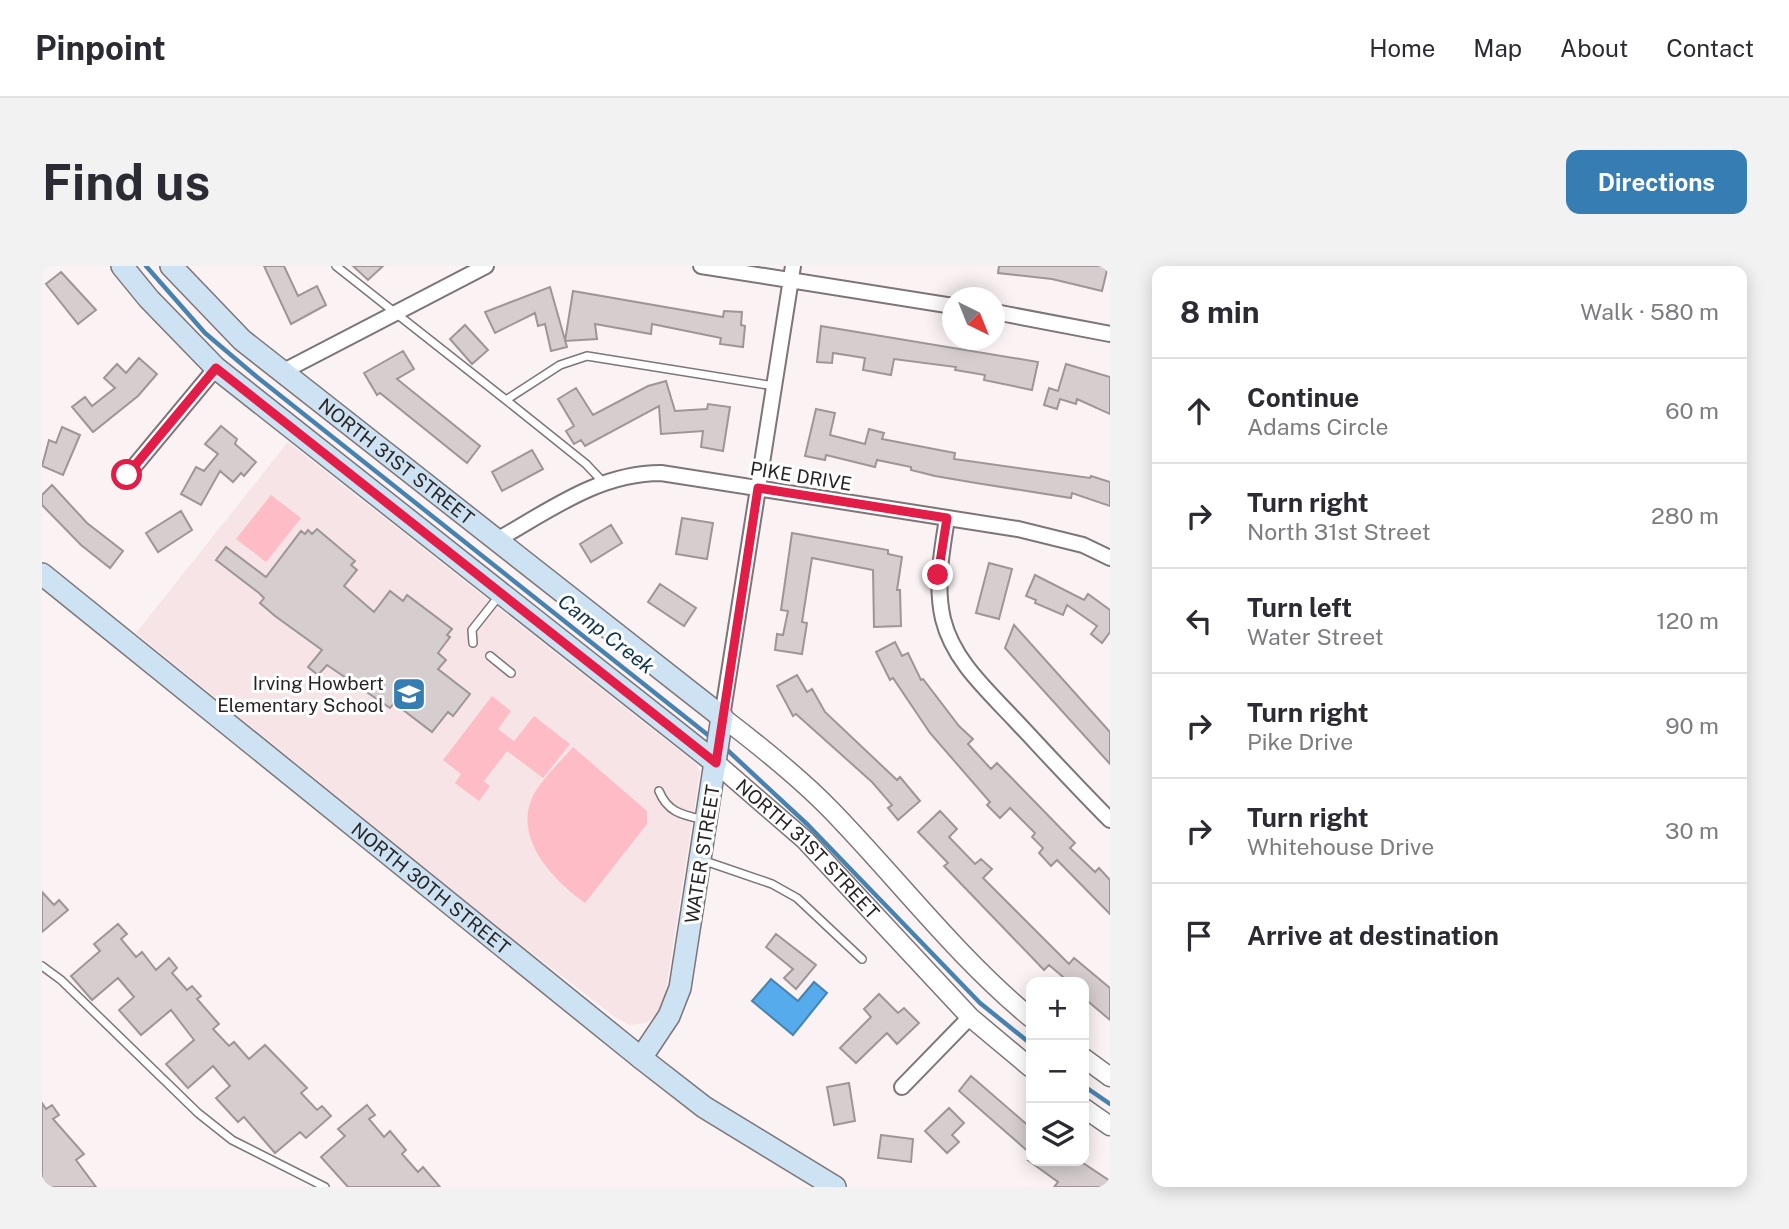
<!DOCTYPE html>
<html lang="en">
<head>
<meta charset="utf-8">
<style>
  :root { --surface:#fff; --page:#f2f2f3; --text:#2b2b33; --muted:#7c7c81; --line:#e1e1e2; --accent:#357db2 }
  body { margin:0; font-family:"Public Sans",sans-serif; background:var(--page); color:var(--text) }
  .controls { position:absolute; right:21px; bottom:21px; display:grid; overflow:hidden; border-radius:14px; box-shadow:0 4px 18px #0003 }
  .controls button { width:63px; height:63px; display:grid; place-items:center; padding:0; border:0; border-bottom:2px solid var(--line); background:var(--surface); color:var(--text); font:35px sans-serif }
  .compass { position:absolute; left:900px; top:21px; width:63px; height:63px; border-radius:50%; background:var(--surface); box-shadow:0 4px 18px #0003; rotate:137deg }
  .stop { position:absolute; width:21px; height:21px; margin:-16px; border:5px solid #e11d48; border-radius:50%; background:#fff }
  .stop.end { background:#e11d48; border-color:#fff; box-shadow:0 2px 7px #0008 }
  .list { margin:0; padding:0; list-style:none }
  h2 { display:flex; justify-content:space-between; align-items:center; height:91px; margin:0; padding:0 28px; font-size:30px }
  h2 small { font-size:23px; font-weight:400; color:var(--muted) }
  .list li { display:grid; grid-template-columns:46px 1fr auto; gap:21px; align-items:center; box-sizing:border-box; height:105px; padding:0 28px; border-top:2px solid var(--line) }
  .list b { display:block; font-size:26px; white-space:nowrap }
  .list p { margin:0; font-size:23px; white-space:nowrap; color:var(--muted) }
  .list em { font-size:23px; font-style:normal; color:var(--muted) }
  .icon { flex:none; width:38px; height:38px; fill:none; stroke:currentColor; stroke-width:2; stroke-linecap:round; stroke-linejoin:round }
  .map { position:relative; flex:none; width:1068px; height:921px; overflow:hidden; border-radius:14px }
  header { display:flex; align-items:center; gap:42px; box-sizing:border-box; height:98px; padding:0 35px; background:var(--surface); border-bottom:2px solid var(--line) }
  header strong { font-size:33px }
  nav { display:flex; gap:38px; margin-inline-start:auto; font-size:24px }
  .intro { display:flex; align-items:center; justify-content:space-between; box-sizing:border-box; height:168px; padding:0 42px }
  h1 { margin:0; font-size:49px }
  .button { padding:18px 32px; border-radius:14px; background:var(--accent); color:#fff; font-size:24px; font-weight:700 }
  main { display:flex; gap:42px; padding:0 42px }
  aside { flex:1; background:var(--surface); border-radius:14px; box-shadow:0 4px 18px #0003 }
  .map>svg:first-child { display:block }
  .built { fill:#f6e4e7 }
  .green { fill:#febcc7 }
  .water { fill:#55abeb; stroke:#4883b0; stroke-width:2 }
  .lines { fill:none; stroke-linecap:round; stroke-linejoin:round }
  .stream { stroke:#4883b0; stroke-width:4.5 }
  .building { fill:#d5cdce; stroke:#9d9596; stroke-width:2 }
  .service-casing { stroke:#7d7577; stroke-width:10 }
  .minor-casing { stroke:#7d7577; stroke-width:18 }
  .tertiary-casing { stroke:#7d7577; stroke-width:21 }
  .secondary-casing { stroke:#7d7577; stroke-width:24 }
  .service { stroke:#fff; stroke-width:7 }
  .minor { stroke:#fff; stroke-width:14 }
  .tertiary { stroke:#fff; stroke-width:18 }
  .secondary { stroke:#cde2f2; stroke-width:21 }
  .route { stroke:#e11d48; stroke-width:9 }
  .labels { text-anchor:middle; stroke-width:6; stroke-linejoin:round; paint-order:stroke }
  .street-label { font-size:19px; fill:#292526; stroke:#fff }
  .poi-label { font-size:19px; fill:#292526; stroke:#fff; text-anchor:end }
  .water-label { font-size:21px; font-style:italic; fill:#133751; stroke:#fff }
</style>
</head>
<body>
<header>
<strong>Pinpoint</strong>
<nav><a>Home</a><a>Map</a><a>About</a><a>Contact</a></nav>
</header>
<div class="intro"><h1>Find us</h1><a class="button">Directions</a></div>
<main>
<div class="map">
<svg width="1068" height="921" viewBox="0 0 1068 921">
  <rect width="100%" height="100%" fill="#faf2f3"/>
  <path class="built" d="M246,176L654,498L658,506L623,729L616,748L604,757L587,759L573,751L460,664L94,367Z"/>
  <path class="green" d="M229,229L259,252L224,296L194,273Z
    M450,430L469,445L456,463L472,475L492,450L528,478L501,512L465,485L442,515L448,520L437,535L413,517L419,508L401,494Z
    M531,481L605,545V558L543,637C509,613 466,567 495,523C505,508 519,495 531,481Z"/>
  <path class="water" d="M729,713L756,735L772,716L785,727L751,769L710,735Z"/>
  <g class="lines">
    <path class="stream" d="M104,0L163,67L215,111L671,473
      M681,480L766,559L938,737L989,778
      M1042,820L1068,838"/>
  </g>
  <path class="building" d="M222,0H242L256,30L275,20L284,39L249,58Z
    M311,0H341L326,14Z
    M957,0H1066L1060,25L1010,13L956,7Z
    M19,6L54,44L36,58L4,18Z
    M508,21L525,81L509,85L503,58L496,60L493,47L453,67L443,46Z
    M531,25L681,51L682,45L700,46L699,59L703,60L701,81L678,78L679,72L610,58L609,68L553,58L555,73L523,75Z
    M423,59L446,84L430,98L408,73Z
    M779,60L996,96L990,124L942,114L943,109L913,104L914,101L852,93L849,109L821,104L823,92L791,87L790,97L775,96Z
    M361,85L372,103L355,113L438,180L425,197L338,127L335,129L322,107Z
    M97,92L115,108L96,130L51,166L30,141L43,131L50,140L73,122L62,112L75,98L84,107Z
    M1024,98L1068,111V148L1035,133L1034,138L1018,133L1015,143L1002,139L1007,122L1016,125Z
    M624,115L633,145L665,143L666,138L688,141L681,185L659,181L661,165L619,168L617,140L543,180L539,174L532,178L524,165L532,160L516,133L534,122L551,149L606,120Z
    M774,143L793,147L788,169L823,178L827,163L842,167L840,173L913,187L912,193L1048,212L1049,210L1068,216V240L1030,227L1029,232L934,217L893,210L869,204V201L835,194L833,201L784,189L783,194L763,190Z
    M179,160L195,173L193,178L214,196L202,210L199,207L191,216L178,205L159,239L139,228L154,201L162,205L176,188L163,178Z
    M20,161L38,169L21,209L0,200L7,174L14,177Z
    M490,184L501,203L460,225L450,206Z
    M10,219L45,257L81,285L68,302L39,279L0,239V229Z
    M139,245L150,264L116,286L104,267Z
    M640,252L671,257L665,293L634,288Z
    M569,259L580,277L549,296L538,278Z
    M275,263L313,295L309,299L315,304L302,320L332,346L348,325L361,335L365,329L410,363L405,369L408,371L396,387L404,394L396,403L428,428L411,450L406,446L390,466L352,437L348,442L285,399L276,409L266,401L280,384L233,350L218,337L222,332L217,327L174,294L184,281L224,311L259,265L263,268L266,264L270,268Z
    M750,267L846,284V288L860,291L855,324H858L859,360L832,361L831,304L770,292L760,356L765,357L760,388L733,384L735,368L741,369L746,345L739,344Z
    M947,297L970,303L957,353L934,347Z
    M993,309L1042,334L1046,328L1068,344V366L1060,377L1049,368L1055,360L1025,339L1021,349L993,337L994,334L984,330Z
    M618,318L654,342L642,360L606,336Z
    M972,359L1068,466V498L963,382Z
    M853,376L860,390L866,387L879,414L881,413L917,460L931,473L926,478L949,503L955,497L1033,577L1028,582L1053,606L1057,602L1068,614V648L1015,594L1009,600L997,587L1001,582L990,571L993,567L968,542L958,552L945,539L948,536L888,467L851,412L848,414L834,386Z
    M755,409L765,426L770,423L783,446L855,514L858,511L878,535L856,554L846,542L850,539L830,516L754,448L751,450L735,420Z
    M898,545L915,563L907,571L933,598L939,593L950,603L941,612L1027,698L1032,692L1068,722V754L1042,732V716H1027L1007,699L1002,704L902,600L906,597L876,566Z
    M0,626L12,639L17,634L26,644L0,666Z
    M76,658L85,668L79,673L94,691L100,686L114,704L127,692L135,702L130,707L145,724L150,720L159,730L155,733L177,758L171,763L187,780L192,776L207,793L223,779L265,822L259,827L275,844L280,840L289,850L264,872L258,866L233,887L202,851L196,856L174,832L188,820L171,800L146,822L124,798L152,774L129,744L99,769L77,744L92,731L76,712L50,734L29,710L58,685L52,678Z
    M734,668L774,699L754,723L742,712L751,703L724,681Z
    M837,728L856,747L862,742L877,757L855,778L845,767L814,797L798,782L829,751L822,743Z
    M929,810L989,862V888L917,825Z
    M807,817L813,855L792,859L785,821Z
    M0,837L4,843L10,839L17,849L11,853L42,888L34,894L54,921H0Z
    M325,839L333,849L327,853L342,871L348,865L364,884L360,888L376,906L381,901L398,921H306L279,891L303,870L296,863Z
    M907,842L922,857L910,869L917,876L905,887L883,865Z
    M839,869L871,873L869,896L836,892Z
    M987,895H1038L1068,915V921H1012L1016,916Z"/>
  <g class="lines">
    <g class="service-casing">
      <path id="service" d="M294,0L464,134L544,198L561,216
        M464,134L518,99L545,90L732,120
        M431,377L430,364L457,330
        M448,390L469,407
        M617,525C626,547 641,549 663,554
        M660,594L730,618L755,632L820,693
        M0,700L19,714L156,847L190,874L283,921"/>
    </g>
    <g class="minor-casing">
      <path id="minor" d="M659,0L911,40
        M953,46L1068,68
        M240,106L444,0
        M85,209L174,102
        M905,252C900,286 893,318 901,353C911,394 944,423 972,453C1004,487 1035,521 1068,554
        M455,274C508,244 557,207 619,207L976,263L1041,279L1068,292
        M680,451L751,0
        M860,821L928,751"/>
    </g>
    <g class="tertiary-casing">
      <g id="tertiary">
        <path d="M680,451C718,480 756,510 789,544C856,613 915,691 989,752"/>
        <path id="s1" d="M674,497L763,574L928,751L989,802"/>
        <path d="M1042,792L1068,811"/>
        <path d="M1042,842L1068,860"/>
      </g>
    </g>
    <g class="secondary-casing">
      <g id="secondary">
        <path d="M80,0L107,33L174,102L674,497"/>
        <path id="s2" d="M129,0L200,74L680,451L638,722L627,750L599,792"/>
        <path id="s3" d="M0,308L599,792L662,841L793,921"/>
      </g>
    </g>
    <use href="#service" class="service"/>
    <use href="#minor" class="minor"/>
    <use href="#tertiary" class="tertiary"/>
    <use href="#secondary" class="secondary"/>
  </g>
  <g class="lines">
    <path class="route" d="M85,209L174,102L674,497L716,222L905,252L896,309"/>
  </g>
  <defs>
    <g id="school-square" transform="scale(1.75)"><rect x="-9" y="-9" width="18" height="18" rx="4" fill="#357db2" stroke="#fff"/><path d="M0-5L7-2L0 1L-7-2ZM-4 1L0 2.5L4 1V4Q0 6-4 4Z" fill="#fff"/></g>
  </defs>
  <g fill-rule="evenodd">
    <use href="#school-square" x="367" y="428"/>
  </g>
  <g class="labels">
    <g class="street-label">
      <text dy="7" stroke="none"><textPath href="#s2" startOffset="299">NORTH 31ST STREET</textPath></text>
      <text transform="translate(759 210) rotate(9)" y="7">PIKE DRIVE</text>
      <text dy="7" stroke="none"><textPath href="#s1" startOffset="126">NORTH 31ST STREET</textPath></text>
      <text transform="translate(660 588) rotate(-81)" y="7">WATER STREET</text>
      <text dy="7" stroke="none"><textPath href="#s3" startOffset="500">NORTH 30TH STREET</textPath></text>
    </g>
    <g class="poi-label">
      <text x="342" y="424">Irving Howbert<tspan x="342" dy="22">Elementary School</tspan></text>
    </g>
    <g class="water-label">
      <text transform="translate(564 368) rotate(38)" y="7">Camp Creek</text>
    </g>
  </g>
</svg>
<div class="controls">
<button>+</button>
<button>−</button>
<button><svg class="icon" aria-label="layers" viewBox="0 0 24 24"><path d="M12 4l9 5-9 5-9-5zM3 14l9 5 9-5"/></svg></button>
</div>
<svg class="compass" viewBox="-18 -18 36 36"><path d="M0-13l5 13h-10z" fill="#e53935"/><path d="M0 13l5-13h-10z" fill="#7c7c81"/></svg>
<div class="stop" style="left:85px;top:209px"></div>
<div class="stop end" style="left:896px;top:309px"></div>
</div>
<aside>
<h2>8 min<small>Walk · 580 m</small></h2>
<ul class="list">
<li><svg class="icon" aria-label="ahead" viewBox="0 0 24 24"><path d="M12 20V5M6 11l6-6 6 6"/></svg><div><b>Continue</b><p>Adams Circle</p></div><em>60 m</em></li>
<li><svg class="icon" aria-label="right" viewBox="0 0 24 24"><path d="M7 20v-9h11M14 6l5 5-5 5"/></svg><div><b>Turn right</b><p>North 31st Street</p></div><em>280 m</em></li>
<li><svg class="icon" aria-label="left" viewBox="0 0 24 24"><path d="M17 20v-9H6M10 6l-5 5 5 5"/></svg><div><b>Turn left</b><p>Water Street</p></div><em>120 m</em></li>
<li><svg class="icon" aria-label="right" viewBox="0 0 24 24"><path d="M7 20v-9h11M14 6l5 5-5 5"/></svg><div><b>Turn right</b><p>Pike Drive</p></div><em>90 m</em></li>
<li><svg class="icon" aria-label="right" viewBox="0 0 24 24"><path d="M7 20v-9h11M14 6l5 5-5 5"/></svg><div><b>Turn right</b><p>Whitehouse Drive</p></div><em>30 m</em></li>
<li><svg class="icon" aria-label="arrive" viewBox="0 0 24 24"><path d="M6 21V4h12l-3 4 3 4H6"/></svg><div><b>Arrive at destination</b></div></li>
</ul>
</aside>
</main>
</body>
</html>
